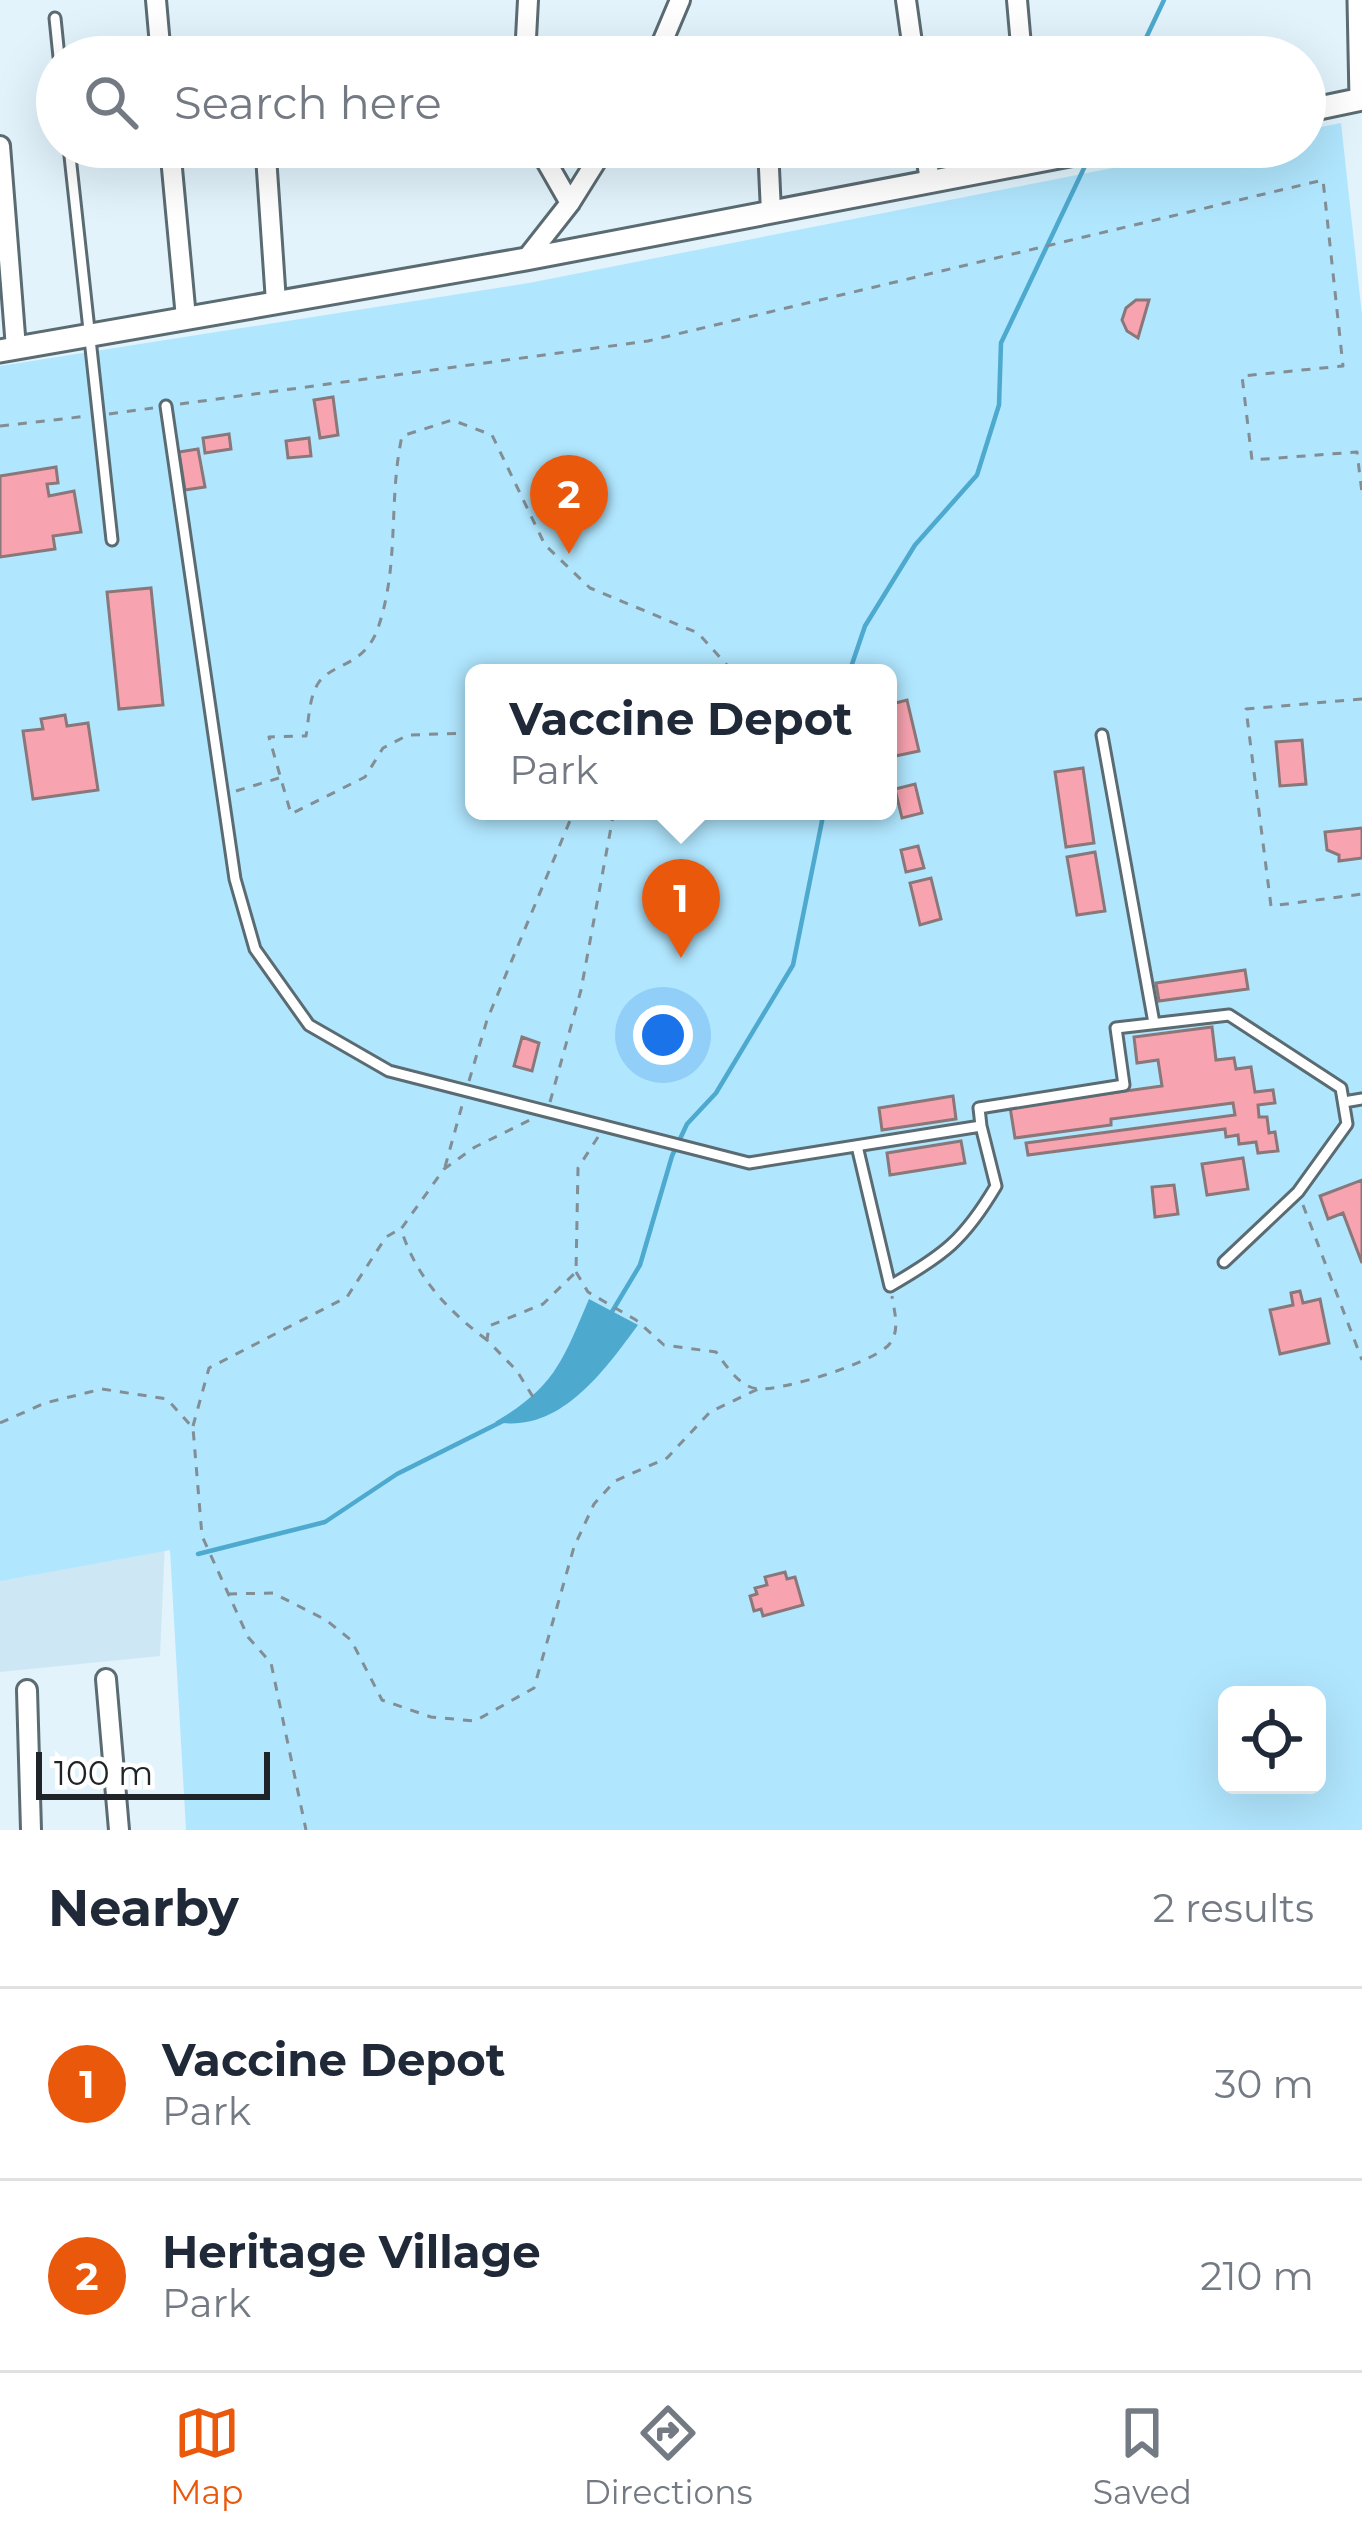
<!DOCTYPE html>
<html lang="en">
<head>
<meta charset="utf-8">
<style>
  :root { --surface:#fff; --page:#f6f6f7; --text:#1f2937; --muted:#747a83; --line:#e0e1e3; --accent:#ea580c }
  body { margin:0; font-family:Montserrat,sans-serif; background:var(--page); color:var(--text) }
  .controls { position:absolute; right:36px; bottom:36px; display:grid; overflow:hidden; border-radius:18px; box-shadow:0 12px 48px #0002 }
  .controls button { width:108px; height:108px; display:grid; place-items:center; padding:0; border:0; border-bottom:3px solid var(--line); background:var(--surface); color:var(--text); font:60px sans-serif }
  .scale { position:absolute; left:36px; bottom:30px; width:234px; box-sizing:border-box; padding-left:12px; border:6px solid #1e2427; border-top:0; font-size:33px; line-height:42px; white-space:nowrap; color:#1e2427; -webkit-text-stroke:9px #fff; paint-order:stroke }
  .you { position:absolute; left:663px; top:1035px; width:42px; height:42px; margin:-30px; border:9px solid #fff; border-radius:50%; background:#1a73e8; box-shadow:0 0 0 18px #1a73e833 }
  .badge { display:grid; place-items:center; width:78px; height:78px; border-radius:50%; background:var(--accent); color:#fff; font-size:39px; font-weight:700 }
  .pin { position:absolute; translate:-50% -99px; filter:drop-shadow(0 3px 6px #0008) }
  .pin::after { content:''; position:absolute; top:63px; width:42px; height:36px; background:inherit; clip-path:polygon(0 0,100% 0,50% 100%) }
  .popup { position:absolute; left:465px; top:664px; width:432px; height:156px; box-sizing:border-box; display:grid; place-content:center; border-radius:18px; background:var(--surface); filter:drop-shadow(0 3px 9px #0005); font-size:39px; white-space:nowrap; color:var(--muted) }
  .popup b { font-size:45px; color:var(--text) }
  .popup::after { content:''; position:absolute; left:50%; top:100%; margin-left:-24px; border:24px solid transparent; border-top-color:var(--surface) }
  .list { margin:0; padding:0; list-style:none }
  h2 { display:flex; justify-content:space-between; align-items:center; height:156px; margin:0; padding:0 48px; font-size:51px }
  h2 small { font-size:39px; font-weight:400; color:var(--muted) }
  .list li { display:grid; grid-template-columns:78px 1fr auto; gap:36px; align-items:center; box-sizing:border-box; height:192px; padding:0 48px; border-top:3px solid var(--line) }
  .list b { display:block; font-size:45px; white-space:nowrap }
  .list p { margin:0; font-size:39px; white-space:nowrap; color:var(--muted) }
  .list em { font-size:39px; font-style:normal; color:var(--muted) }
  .icon { flex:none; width:66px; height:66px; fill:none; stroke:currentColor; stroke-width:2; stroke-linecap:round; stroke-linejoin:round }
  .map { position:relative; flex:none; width:1362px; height:1830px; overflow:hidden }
  .search { position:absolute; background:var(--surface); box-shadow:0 12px 48px #0002; left:36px; right:36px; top:36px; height:132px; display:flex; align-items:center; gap:30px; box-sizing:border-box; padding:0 42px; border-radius:66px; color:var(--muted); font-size:45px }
  .sheet { height:540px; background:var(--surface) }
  nav { display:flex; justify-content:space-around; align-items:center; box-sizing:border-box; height:168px; border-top:3px solid var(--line); background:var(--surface); font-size:33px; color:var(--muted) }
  nav a { display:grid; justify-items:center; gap:6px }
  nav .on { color:var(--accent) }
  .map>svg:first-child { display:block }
  .built { fill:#cee7f4 }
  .green { fill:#b0e6fe; fill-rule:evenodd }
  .water { fill:#4da9ce }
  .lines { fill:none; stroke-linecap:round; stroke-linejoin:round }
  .stream { stroke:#4da9ce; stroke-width:4.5 }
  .building { fill:#f8a3b0; stroke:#897779; stroke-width:3 }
  .service-casing { stroke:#5b6b72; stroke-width:15 }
  .minor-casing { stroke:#5b6b72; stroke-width:24 }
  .tertiary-casing { stroke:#5b6b72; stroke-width:27 }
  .path { stroke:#828e94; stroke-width:3; stroke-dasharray:9 9; stroke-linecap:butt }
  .service { stroke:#fff; stroke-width:9 }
  .minor { stroke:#fff; stroke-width:18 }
  .tertiary { stroke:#fff; stroke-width:21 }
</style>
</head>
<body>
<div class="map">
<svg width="1362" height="1830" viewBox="0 0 1362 1830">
  <rect width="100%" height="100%" fill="#e2f3fc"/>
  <path class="built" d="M165,1542L160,1656L0,1672V1562Z"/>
  <path class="green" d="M1341,123L1362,315V1830H186L170,1550L0,1581V366L529,283L1219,147H1305V130ZM474,673H888V811H474ZM1227,1695H1317V1785H1227Z"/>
  <path class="water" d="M589,1299L638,1325C604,1371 560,1434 495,1422C555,1387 563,1360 589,1299Z"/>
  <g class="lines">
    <path class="stream" d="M1137,57L1164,0
      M849,673L865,626L915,545L977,475L999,405L1001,343L1094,147
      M610,1315L640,1265L672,1156L687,1124L716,1093L793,965L824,811
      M198,1554L325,1522L397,1474L503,1421"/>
  </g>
  <path class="building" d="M1136,300H1149L1138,338L1127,331L1122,320L1126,308Z
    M333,397L338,435L320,438L314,400Z
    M229,434L231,449L205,453L203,438Z
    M309,438L311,456L288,458L286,441Z
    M198,449L205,487L185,490L179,452Z
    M56,467L58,483L47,484L49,496L74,491L81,532L53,536L55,549L0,557V476Z
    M151,588L163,705L119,709L107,592Z
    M907,700L919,751L891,757L888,705Z
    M65,715L67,726L88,723L98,790L33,799L23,731L43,729L41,719Z
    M1302,740L1306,784L1280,786L1276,742Z
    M1083,768L1094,843L1066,847L1055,772Z
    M915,784L922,813L902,818L895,789Z
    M1362,828V858L1339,861V855L1327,850L1325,832Z
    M918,846L924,868L906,872L901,850Z
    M1095,852L1105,911L1077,915L1067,857Z
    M931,878L941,919L920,925L910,883Z
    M1245,970L1248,989L1159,1001L1156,983Z
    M1212,1027L1216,1060L1234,1058L1236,1069L1251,1067L1255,1092L1273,1090L1275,1103L1258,1105L1259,1117H1267L1269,1133L1275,1132L1278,1151L1258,1153L1256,1142L1239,1144L1238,1135L1226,1137L1225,1129L1028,1155L1026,1143L1235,1115L1233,1103L1111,1119V1125L1015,1138L1010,1107L1162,1086L1158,1060L1137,1063L1134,1037Z
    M522,1037L539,1043L532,1071L514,1066Z
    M953,1096L956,1119L882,1130L879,1108Z
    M961,1141L965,1163L890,1175L887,1153Z
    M1243,1158L1248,1189L1207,1195L1202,1164Z
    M1362,1180V1263L1343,1213L1328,1219L1320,1196Z
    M1174,1185L1178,1214L1155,1217L1152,1187Z
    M1300,1291L1303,1303L1320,1299L1329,1343L1280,1354L1270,1310L1293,1305L1291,1293Z
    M785,1572L787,1579L795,1577L803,1605L763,1616L761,1609L754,1611L750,1596L757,1594L755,1588L767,1585L765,1577Z"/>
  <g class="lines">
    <g class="service-casing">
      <path id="service" d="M55,18L59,57
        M69,147L112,540
        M166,406L235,879L255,949L309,1025L389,1071L749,1163L981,1126L979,1108L1124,1085L1116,1028L1229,1015L1341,1088L1347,1124L1298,1192L1224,1262
        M1102,735L1154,1023
        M1344,1102L1362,1099
        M857,1146L890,1286C944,1255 964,1240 996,1186L981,1126"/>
    </g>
    <g class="minor-casing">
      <path id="minor" d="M156,0L161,57
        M906,0L914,57
        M1017,0L1022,57
        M525,57L528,0
        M656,57L680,0
        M0,146L16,348
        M170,147L186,318
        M538,147L570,203
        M768,147L771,212
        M925,147L930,182
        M266,156L276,302
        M526,259L570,203L605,147
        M106,1679L119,1830
        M27,1690L31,1830"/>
    </g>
    <g class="tertiary-casing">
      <path id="tertiary" d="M1359,0L1361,99
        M1305,111L1362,99
        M1104,149L1113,147
        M0,351L526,259L1080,153"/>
    </g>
    <path class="path" d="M180,404L648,341L1323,180L1343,366L1242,376L1252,460L1357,452L1362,493
      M109,414L153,408
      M0,426L88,416
      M1362,699L1246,709L1271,906L1362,894
      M474,733L408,735L383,748L365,777L291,814L269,737L306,736C309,719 309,696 319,682C334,662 364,667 378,628C400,564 388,500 402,436L452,420L492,435L545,545L590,588L698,633L734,673
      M236,791L279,778
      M469,1081L487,1020L574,811
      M550,1102L581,990L614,811
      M445,1167L463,1102
      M1303,1205L1362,1360
      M576,1272L588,1292L636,1320L664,1345L716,1352C726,1365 739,1387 758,1389C781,1391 879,1362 891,1342C900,1328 894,1311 892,1296
      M487,1340C447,1310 416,1277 401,1229L444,1169L475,1147L532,1119
      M533,1397L517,1371L487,1340L489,1326L543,1304L576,1272L578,1168L598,1137
      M0,1423L45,1403L102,1389L167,1399L193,1428L202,1536L248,1637L271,1663L306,1830
      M193,1426L209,1368L347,1297L386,1237L400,1229
      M228,1594L273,1593L326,1620L351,1640L382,1700L431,1717L475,1721L534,1688L574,1547L594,1504L615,1481L667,1458L710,1412L758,1389"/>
    <use href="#service" class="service"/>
    <use href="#minor" class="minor"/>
    <use href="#tertiary" class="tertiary"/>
  </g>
</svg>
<div class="controls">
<button><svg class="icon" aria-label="locate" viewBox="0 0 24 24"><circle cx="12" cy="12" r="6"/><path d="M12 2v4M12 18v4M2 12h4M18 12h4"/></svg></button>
</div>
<div class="scale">100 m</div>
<div class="you"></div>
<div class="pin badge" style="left:681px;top:958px">1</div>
<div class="popup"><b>Vaccine Depot</b>Park</div>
<div class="pin badge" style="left:569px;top:554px">2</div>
<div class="search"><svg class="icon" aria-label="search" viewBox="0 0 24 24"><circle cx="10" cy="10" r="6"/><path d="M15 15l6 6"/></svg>Search here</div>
</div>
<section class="sheet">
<h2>Nearby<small>2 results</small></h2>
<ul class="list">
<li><span class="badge">1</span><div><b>Vaccine Depot</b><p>Park</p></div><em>30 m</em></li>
<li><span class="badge">2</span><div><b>Heritage Village</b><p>Park</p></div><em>210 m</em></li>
</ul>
</section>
<nav>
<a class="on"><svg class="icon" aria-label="map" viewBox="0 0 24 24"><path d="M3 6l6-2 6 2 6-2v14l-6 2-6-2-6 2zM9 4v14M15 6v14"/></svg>Map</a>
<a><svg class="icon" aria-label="directions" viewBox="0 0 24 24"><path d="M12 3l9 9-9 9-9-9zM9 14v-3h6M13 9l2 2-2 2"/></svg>Directions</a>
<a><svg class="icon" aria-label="saved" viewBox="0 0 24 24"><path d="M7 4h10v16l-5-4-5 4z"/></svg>Saved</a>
</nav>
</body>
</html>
